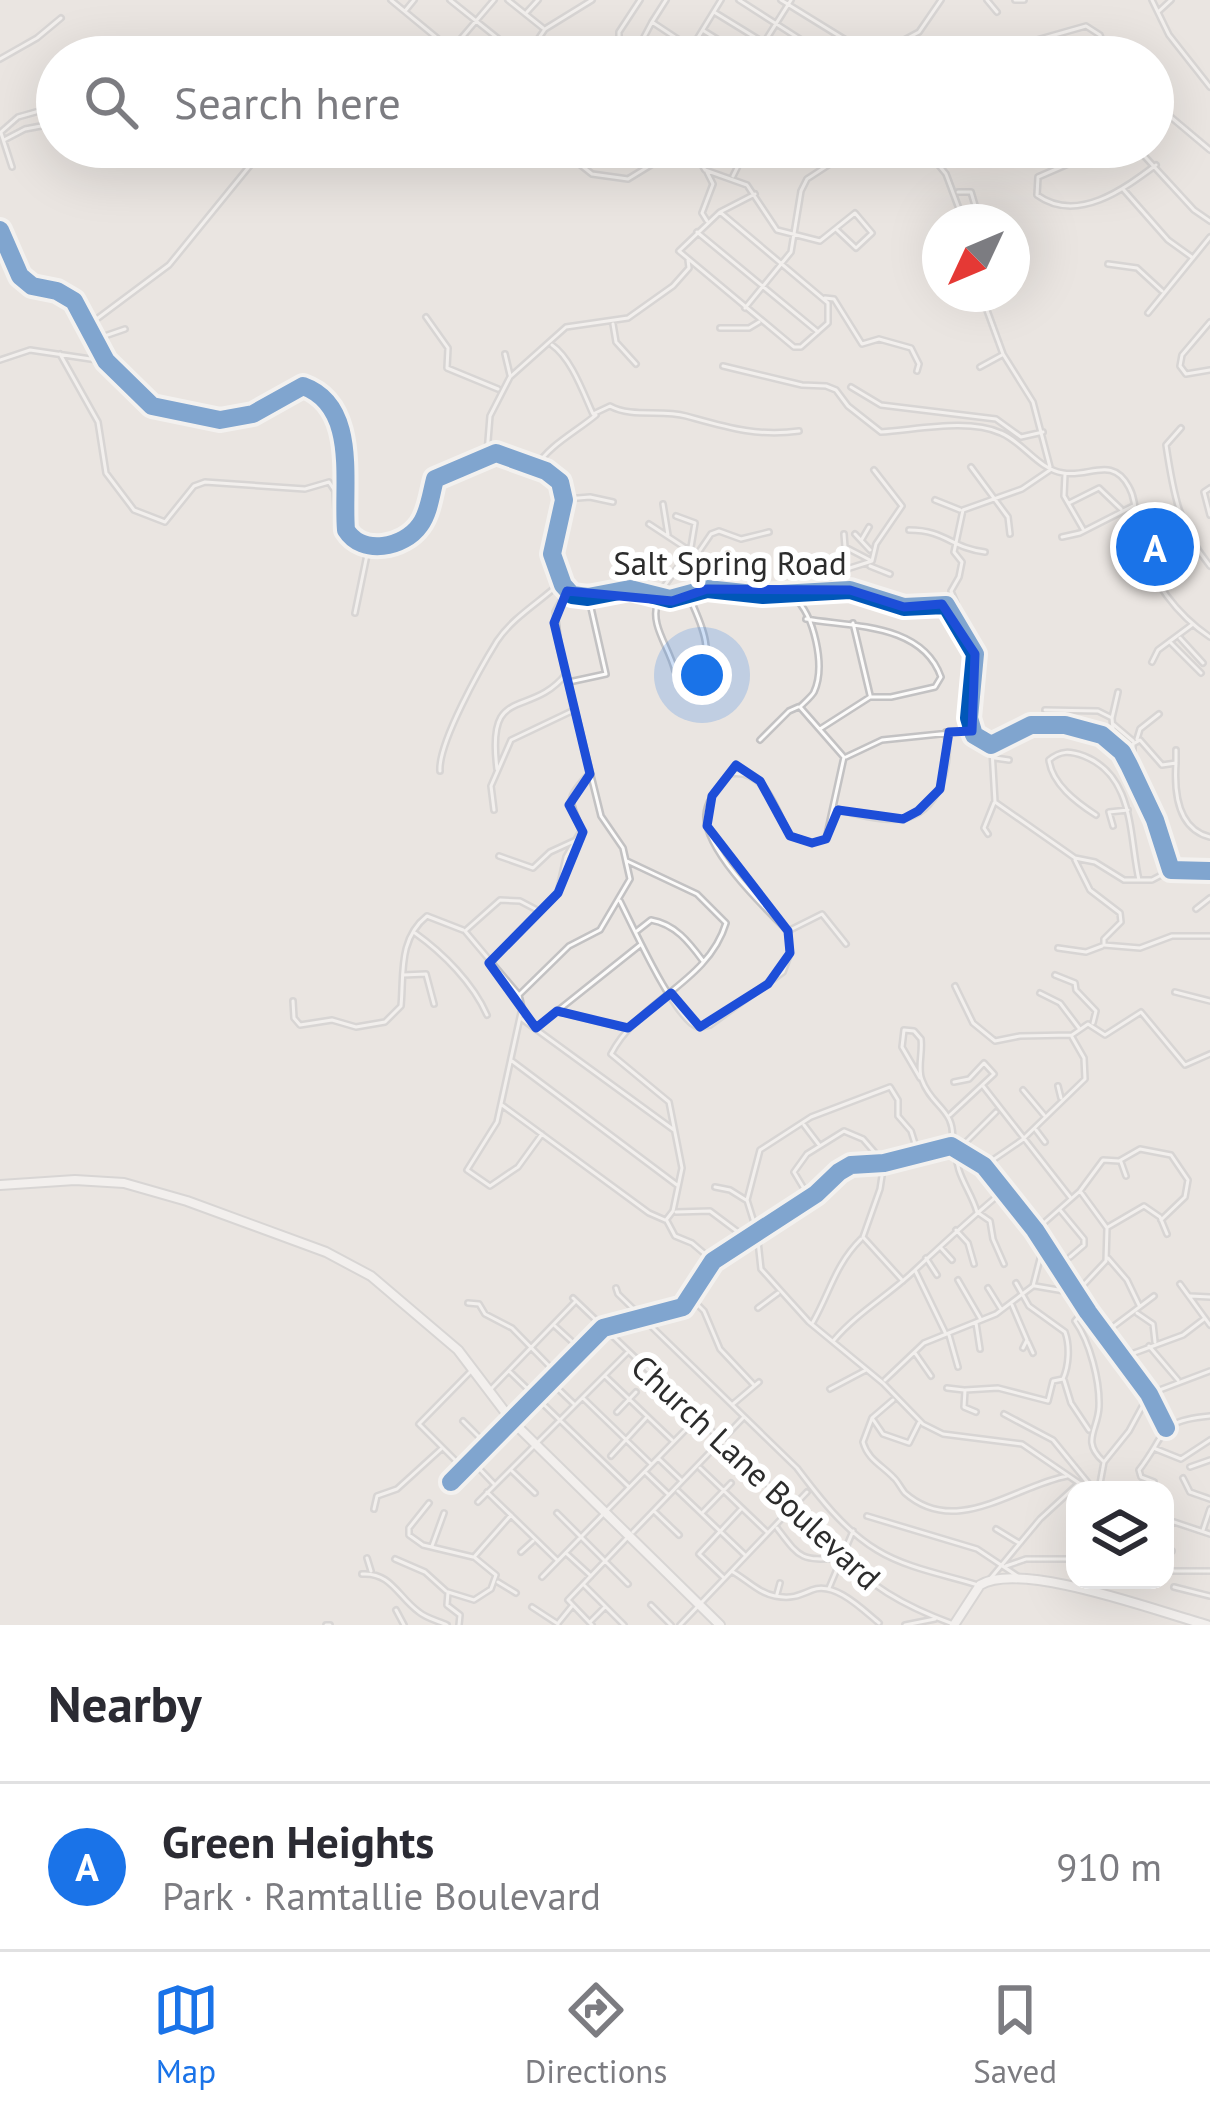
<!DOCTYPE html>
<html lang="en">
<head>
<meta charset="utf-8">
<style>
  :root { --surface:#fff; --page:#f2f2f3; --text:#2b2b33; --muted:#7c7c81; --line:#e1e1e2; --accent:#1a73e8 }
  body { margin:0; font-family:"PT Sans",sans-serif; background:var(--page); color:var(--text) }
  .controls { position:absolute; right:36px; bottom:36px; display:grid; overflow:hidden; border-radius:24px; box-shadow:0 12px 48px #0002 }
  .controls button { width:108px; height:108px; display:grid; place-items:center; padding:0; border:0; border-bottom:3px solid var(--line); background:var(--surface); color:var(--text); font:60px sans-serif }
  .compass { position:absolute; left:922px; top:204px; width:108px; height:108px; border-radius:50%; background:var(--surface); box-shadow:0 12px 48px #0002; rotate:226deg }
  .you { position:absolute; left:702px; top:675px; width:42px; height:42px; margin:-30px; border:9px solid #fff; border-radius:50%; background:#1a73e8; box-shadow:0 0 0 18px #1a73e833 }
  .badge { display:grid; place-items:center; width:78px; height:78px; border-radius:50%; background:var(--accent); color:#fff; font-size:39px; font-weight:700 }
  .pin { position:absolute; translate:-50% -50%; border:6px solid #fff; box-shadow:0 3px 12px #0006 }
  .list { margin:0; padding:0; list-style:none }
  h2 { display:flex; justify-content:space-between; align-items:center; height:156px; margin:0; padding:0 48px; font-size:51px }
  h2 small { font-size:39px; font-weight:400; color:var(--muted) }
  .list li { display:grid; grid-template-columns:78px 1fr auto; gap:36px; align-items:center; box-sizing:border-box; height:168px; padding:0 48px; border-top:3px solid var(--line) }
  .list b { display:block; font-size:45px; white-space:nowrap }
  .list p { margin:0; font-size:39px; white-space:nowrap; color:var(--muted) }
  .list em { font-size:39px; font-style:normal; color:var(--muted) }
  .icon { flex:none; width:66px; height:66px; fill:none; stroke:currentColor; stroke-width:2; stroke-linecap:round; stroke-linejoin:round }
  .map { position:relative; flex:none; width:1210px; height:1625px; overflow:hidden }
  .search { position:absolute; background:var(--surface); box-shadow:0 12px 48px #0002; left:36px; right:36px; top:36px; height:132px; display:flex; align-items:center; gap:30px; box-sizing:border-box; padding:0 42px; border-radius:66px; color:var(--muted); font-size:45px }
  .sheet { height:324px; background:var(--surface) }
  nav { display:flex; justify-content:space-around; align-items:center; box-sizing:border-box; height:168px; border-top:3px solid var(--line); background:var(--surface); font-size:33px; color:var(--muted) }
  nav a { display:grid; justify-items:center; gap:6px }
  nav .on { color:var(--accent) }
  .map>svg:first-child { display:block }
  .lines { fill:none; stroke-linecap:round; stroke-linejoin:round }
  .street-casing { stroke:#c3c2c3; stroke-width:8 }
  .secondary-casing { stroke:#c3c2c3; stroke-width:12 }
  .street { stroke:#fcfbfa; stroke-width:3 }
  .secondary { stroke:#fcfbfa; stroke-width:8 }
  .cycleway-casing { stroke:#fff; stroke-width:26 }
  .cycleway { stroke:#0057b8; stroke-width:18 }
  .marked { fill:none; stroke:#1d4ed8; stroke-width:9; stroke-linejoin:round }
  .labels { text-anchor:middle; stroke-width:12; stroke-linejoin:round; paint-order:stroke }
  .street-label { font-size:33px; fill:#2c2c2c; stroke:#fff }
</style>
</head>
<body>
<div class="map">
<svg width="1210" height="1625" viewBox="0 0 1210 1625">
  <rect width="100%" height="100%" fill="#eae5e1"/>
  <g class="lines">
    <g class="street-casing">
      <path id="street" d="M391,0L460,57
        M450,0L521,57
        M508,0L543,28
        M666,0L652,22L705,57
        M739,0L828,57
        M781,0L849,42L863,57
        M987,0L997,12
        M1015,0H1024
        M1152,0L1169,35L1210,87
        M405,11L414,0
        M527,12L538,0
        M714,12L787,57
        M1158,12L1171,0
        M704,31L746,57
        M643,39L652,22
        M619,40V32L640,0
        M452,49L494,0
        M526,57L545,29L592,0
        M576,57L590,45L642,41L666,57
        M686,57L721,0
        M755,57L791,0
        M872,57L919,32L941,0
        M991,57L998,51L1086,26L1100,35L1108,57
        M0,59L37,38L61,18
        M1153,102L1210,150
        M1,132L18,117L57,106
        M1,133L12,167
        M4,140L25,129L57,123
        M558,147L592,174L628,179L672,152L688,147
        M596,147L650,152
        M647,147L655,162
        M691,147L705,170L747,185L777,230L820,241L855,213L872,233L856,248L837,230
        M812,147L824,165
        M924,147L946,174L964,222
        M1107,147L1038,177L1037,195C1077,224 1124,189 1156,165
        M1136,147L1194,210L1210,221
        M733,176L740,162
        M1123,189L1168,240L1193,258
        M958,192H971L980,222
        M720,212L828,303V323L801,347H794L679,251L720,212L755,194
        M707,221L702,213L713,184L707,172
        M697,232L818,332
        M1108,264L1137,268L1162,291
        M981,294L1003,354L1033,402L1050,467
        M825,298L834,299L862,344L879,339L911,348L919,364L917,371
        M745,308L791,252L801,191L807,179L856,147
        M1148,313L1210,237
        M426,317L448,348L447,368L498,389
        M1210,322L1182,355L1180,366L1186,374L1210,370
        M90,324L169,265L265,147
        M613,324L616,342L636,364
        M720,328H749L759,322
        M96,339L125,329
        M552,345C571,358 583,392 593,414L610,406C632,418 662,409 686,416C726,427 757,437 799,431
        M60,354L98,422L106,473L134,510L165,522L194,486L205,482L305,489L329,482L335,491L337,528L346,535
        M505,354L510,375
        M0,360L30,350L104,361
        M723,366L802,385L826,386L836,390L848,406L881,432C916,430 968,418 1001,433C1023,442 1038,469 1063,473C1089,478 1112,455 1129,487C1138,503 1134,524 1139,542C1151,580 1177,615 1210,637
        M980,367L1002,355
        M851,387L881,405L996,419L1021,437L1043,432
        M1181,428L1166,445C1173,492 1179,528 1210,566
        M487,453L490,416L510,377L566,327L628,318L673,286L689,268L688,260
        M536,467C548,446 577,431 596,415
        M971,467L1008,517L1010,534
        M1065,474L1064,496L1083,529
        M1210,488L1204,492L1210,515
        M566,499L590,497L613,502
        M935,500L960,510
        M1069,503L1099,488L1121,509
        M663,504L668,535
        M676,516L695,523L690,553
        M649,524L687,549L691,556
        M909,530C946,530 951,548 985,552
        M844,534L845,547L870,560
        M855,534L870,550
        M1062,537L1080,533L1133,506
        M862,539L869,527
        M870,566L890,574
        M805,590L812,580L872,561L876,544L902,506L874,470
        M658,595L680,564L696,556L711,534L719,531L741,539L769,532
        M794,597C814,615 826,666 814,692C813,695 803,704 800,707L843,756
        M658,601C649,625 669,646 675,671L688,675C722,659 699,621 689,596
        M952,611L956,603L951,591L959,577L962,562L954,552L963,510L1022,489L1050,470
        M355,613L368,550
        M806,619C852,627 922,623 941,677L935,687L891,697H870L820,729
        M853,623L870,695
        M1180,638L1203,663
        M1170,642L1201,673
        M1152,662L1158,650L1193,624
        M569,682L606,674L589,599
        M1045,710L1098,711L1112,718
        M1113,724L1133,741
        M1137,739L1140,729L1159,714
        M760,740L789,711L798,707
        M1114,742L1112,718L1118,692
        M992,750L995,802L1075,858L1095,862L1124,880H1152L1169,871
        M846,757L882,740L969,731
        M995,758L1009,760
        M1176,762V750
        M1133,764V744L1140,740L1162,765L1176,763C1174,793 1178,829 1210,837
        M497,769C486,682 529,720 566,674
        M440,771C438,743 481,667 497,641C513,617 540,602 560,583
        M834,808C852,814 882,821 901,819C941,813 951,764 946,732
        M494,810L491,786L511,740L574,710
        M1096,815C1076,802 1052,784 1049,760C1061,750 1070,751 1084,756C1135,776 1129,837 1139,880
        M1113,826L1109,812L1128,810
        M988,834L984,828L994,803
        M499,856L533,868L550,852L574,841
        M1075,860L1090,890L1120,913L1121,922L1104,939V945L1140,948L1172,936H1210
        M627,861L697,894L726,923C708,983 639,1000 611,1054L669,1102L682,1168L673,1211L666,1220
        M620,901C635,931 667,1002 691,1023C699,1029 701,1027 710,1025L783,972L790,953L788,931L822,914L846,944
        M1196,909L1210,898
        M539,911L520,901L500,900L465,931L519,995L522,1008L497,1122L467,1170L490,1186L518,1167L542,1134
        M637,931L651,920C675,924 689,942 703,961
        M788,931C765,908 704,850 706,815C707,799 719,787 729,774C767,768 774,809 790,836L812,843L826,839L844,757
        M415,933C443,953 473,983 487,1015
        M1058,948L1086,952L1102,946
        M490,962L558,893L566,857L581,831C572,800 562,803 588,775
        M403,975L426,974L434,1004
        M1055,975L1075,983L1076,990L1096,1011L1093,1023
        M955,986L973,1023L995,1041L1020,1036L1072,1035L1088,1024L1105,1035L1141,1012L1185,1065L1210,1054
        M1175,992L1210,1001
        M1040,993L1060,1003L1079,1028
        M519,995L569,946L600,930L630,879L623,848L601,816L559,646L555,612L566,592
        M293,1001L294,1018L300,1025L332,1020L356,1027L385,1022L401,1006C404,974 398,939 427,916L463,930
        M560,1012L627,1028
        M522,1019L674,1130
        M536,1028L640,945
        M512,1061L677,1185
        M920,1078L902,1047L904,1030L914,1031L921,1039C923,1052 917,1069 922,1080C932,1108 957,1109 952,1144
        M983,1086L1070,1197
        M1058,1086L1061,1098
        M1023,1090L1044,1115
        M502,1105L649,1213L665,1220
        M950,1115L994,1074L984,1063L969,1079L954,1082
        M804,1125L820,1146
        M1036,1130L1045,1142
        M961,1147L996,1112
        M957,1148C953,1172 971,1190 977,1212L990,1221L993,1239L1004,1264
        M918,1153L911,1131L898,1116V1100L890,1087L811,1117L760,1150L747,1200L757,1232L761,1269L809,1322L883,1383L923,1424L943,1434L1022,1444L1079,1483L1099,1489
        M1121,1162L1126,1176
        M984,1166L1022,1140L1085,1079L1084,1058L1072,1037
        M715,1187L730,1190L746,1200
        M809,1197L794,1172L807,1154L844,1131L863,1139L884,1163L880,1189L863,1237L903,1281
        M1060,1210L1084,1239V1245L1070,1257
        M676,1212L710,1211L746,1238
        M667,1221L675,1236L692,1243L712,1260
        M1108,1227L1144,1206L1160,1217L1167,1234
        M1037,1229L1080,1191L1103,1160L1119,1161L1140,1149L1171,1155L1188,1180L1185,1197L1161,1220
        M956,1230L968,1243L974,1264
        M941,1248L952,1260
        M926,1258L937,1275
        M1108,1258L1127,1280L1139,1305
        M915,1270L945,1332
        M958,1280L980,1318
        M1180,1284L1210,1325
        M1035,1286L1076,1293L1106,1261L1107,1228L1080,1191
        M616,1288L618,1294L797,1468C819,1497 845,1531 877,1550C906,1568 946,1575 978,1585
        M988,1288L1001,1309
        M1190,1296L1210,1297
        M573,1298L832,1546C867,1585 904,1606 953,1624
        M692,1299L704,1311L720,1349L753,1384
        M468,1303L479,1304L485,1314L512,1328L557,1374
        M1012,1305L1027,1340L1023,1348
        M758,1308L778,1293
        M1084,1311L1075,1321C1090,1342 1100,1381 1099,1407C1098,1430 1081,1441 1103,1461
        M1137,1313L1153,1324L1155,1342
        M813,1322C831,1290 835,1265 861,1239
        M976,1323L980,1349
        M555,1326L579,1348
        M1106,1332L1154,1296
        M949,1335L958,1367
        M834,1340C858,1312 889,1295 915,1270C944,1243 972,1217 1002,1192
        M1028,1342L1033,1353
        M1149,1346L1178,1380
        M915,1353L931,1376
        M1126,1356L1183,1335L1204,1319
        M509,1371L628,1486
        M605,1376L672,1440
        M885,1380L924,1343L996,1314L1033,1286L1043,1247
        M1064,1380L1071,1403L1089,1430
        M551,1382L574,1404
        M947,1388L964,1390
        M830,1389L866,1370
        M490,1390L575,1302
        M584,1399L650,1463
        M893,1400L872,1418L883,1434L909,1443L919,1423
        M733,1404L759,1382
        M617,1412L636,1392
        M976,1412L964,1407L965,1390L998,1388L1048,1401L1053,1381L1063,1379C1069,1365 1070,1346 1065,1332L1029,1306L1016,1283
        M1004,1414L1053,1440L1089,1484
        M515,1417L603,1328L683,1307L713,1261L816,1194L839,1172L851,1165L884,1163L951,1146C1000,1160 1057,1268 1087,1311C1115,1350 1144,1385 1166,1428
        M872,1418L863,1442C868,1460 882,1465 894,1478C897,1480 902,1490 905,1493C956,1538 1015,1486 1067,1476
        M463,1421L486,1444
        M1156,1449L1181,1459L1210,1440
        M611,1456L646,1418
        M658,1458L681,1480
        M473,1462L495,1485
        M1190,1467L1210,1460
        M700,1468L767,1532
        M464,1469L419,1424L472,1370
        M512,1471L535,1493
        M645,1472L668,1494
        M1183,1478L1190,1492L1210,1499
        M451,1482L509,1424
        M1154,1482L1141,1477L1139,1470C1168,1432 1157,1421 1210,1416
        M1099,1489L1104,1462L1129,1431L1149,1394L1210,1371
        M678,1491L745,1555
        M487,1492L557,1560
        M478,1502L627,1353
        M429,1503L409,1528V1535L423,1545L473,1557
        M374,1509L377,1496L397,1489L441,1449
        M654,1511L679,1535
        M703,1512L731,1483
        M557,1513L628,1584
        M867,1516L977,1549L1019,1577
        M1165,1519L1210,1534
        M777,1528C800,1558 800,1561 839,1558
        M996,1529L1019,1543
        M1203,1530L1210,1509
        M633,1532L743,1418
        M1166,1535L1171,1521
        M432,1546L444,1513
        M1165,1551H1172
        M521,1552L533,1541
        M567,1554L591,1576
        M367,1558L371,1571
        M395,1559L425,1572L446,1591
        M1006,1566L1026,1559H1075
        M1165,1571H1210
        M733,1572C747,1580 759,1593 775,1596C791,1599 798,1596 812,1590C835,1581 863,1610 879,1623
        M362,1574C391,1572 398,1597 419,1612C426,1618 438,1621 447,1625
        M542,1577L695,1420
        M723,1577L699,1554L742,1508
        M990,1579L1040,1519L1077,1485
        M498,1582L516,1593
        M583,1584L624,1625
        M1174,1587L1210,1596
        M829,1588L853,1531
        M777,1594L780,1583
        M651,1605L671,1625
        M532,1607L558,1624
        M396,1610L404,1625
        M591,1621L605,1607
        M559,1622L572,1606
        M326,1625H330
        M459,1625L460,1615L447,1605L448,1592L474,1600L491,1589L496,1575L474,1557L511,1515
        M592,1625L568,1600L626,1539
        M680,1625L807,1492
        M905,1625L935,1619"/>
    </g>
    <g class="secondary-casing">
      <path id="secondary" d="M0,230L20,276L32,286L57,291L74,301L106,361L152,406L220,420L253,414L303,386C359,406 342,484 346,530C362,556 404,548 420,525C429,513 431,494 435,479L496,453L546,471L560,482L564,500L552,554L563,585L572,595L588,597L630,589L670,599L707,589L763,595L850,590L904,607L946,605L975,654L969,718L974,735L991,745L1031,725H1065L1102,735L1122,752L1129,765L1155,820L1171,870L1210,871
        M0,1185L75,1180L124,1183L187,1201L326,1252L371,1276L458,1350L512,1421L720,1625
        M954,1625L980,1585C1021,1560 1159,1612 1207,1625"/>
    </g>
    <use href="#street" class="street"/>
    <use href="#secondary" class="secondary"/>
    <g class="cycleway-casing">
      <path id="cycleway" d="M0,230L20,276L32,286L57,291L74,301L106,361L152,406L220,420L253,414L303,386C359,406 342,484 346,530C362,556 404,548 420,525C429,513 431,494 435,479L496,453L546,471L560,482L564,500L552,554L563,585L572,595L588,597L630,589L670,599L707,589L763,595L850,590L904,607L946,605L975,654L969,718L974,735L991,745L1031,725H1065L1102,735L1122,752L1129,765L1155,820L1171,870L1210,871
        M451,1482L603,1328L683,1307L713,1261L816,1194L839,1172L851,1165L884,1163L951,1146L984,1166L1035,1230L1088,1312L1149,1394L1166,1428"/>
    </g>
    <use href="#cycleway" class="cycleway"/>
  </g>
  <path d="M0 0H1210V1625H0ZM707,589L850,590L904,607L942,604L975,654L972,731L949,732L940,789L918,811L903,819L838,810L826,839L812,843L790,836L760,781L736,765L712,796L707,826L788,931L790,953L768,984L700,1027L671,993L628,1028L557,1011L536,1028L489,963L558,893L583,832L569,805L590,774L554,623L567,591L672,601Z" fill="#eae5e1" fill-opacity=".55" fill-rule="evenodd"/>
  <path class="marked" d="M707,589L850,590L904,607L942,604L975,654L972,731L949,732L940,789L918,811L903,819L838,810L826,839L812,843L790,836L760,781L736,765L712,796L707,826L788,931L790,953L768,984L700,1027L671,993L628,1028L557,1011L536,1028L489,963L558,893L583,832L569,805L590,774L554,623L567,591L672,601Z"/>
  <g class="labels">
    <g class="street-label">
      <text x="730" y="575">Salt Spring Road</text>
      <text transform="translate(756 1472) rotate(43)" y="12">Church Lane Boulevard</text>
    </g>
  </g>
</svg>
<div class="controls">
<button><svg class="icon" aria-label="layers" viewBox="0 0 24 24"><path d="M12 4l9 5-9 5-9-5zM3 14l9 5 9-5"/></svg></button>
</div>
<svg class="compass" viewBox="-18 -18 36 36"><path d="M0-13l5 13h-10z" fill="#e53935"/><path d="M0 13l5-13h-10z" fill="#7c7c81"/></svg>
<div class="you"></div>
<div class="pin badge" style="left:1155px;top:547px">A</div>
<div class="search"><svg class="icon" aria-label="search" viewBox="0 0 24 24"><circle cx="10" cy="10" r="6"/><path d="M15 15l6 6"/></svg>Search here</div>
</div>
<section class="sheet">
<h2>Nearby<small></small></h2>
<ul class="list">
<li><span class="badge">A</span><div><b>Green Heights</b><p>Park · Ramtallie Boulevard</p></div><em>910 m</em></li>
</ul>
</section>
<nav>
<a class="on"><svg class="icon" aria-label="map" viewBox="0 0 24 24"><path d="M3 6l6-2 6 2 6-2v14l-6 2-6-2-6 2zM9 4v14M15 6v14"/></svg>Map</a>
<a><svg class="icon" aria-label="directions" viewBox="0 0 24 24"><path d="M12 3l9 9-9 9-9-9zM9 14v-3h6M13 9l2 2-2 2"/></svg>Directions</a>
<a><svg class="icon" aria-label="saved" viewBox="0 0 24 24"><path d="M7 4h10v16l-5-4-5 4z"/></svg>Saved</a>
</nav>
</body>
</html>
